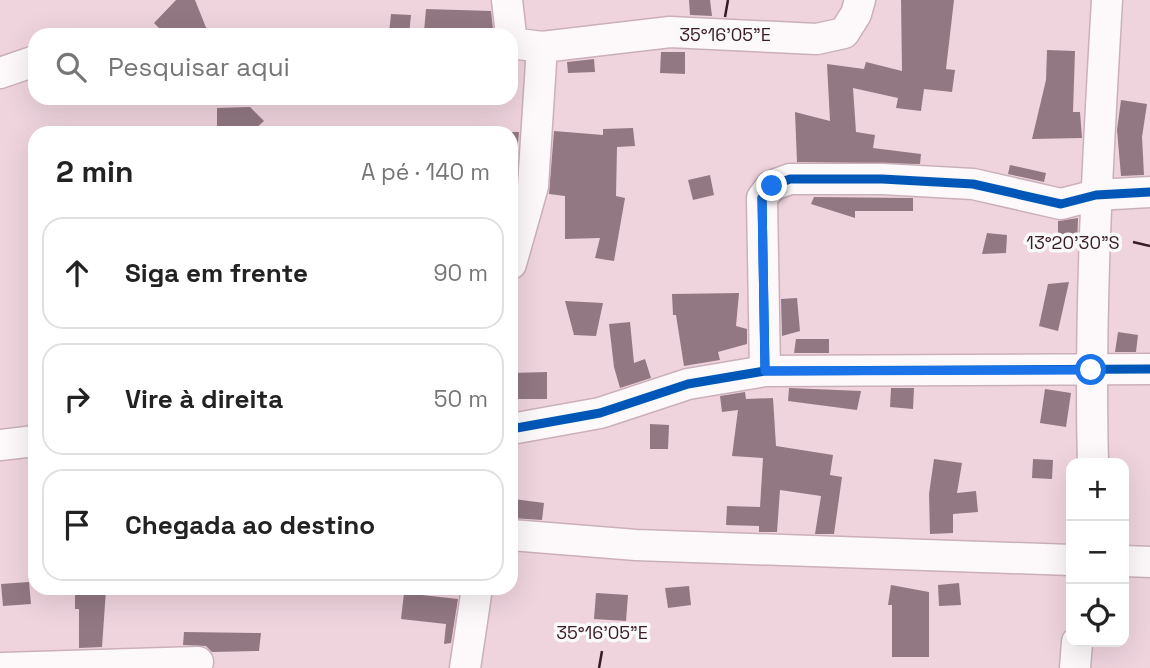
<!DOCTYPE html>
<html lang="pt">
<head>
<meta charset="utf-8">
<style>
  :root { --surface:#fff; --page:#f2f2f2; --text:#222; --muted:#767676; --line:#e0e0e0 }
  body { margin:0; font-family:"Space Grotesk",sans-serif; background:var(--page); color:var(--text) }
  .controls { position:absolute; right:21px; bottom:21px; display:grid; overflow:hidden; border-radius:14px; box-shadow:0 7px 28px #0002 }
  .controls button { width:63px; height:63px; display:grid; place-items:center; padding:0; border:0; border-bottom:2px solid var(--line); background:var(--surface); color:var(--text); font:35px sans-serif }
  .stop { position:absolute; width:21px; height:21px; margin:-16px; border:5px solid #1a73e8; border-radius:50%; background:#fff }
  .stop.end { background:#1a73e8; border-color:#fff; box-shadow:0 2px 7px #0008 }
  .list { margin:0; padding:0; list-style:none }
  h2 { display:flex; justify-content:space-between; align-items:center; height:91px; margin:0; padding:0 28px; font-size:30px }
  h2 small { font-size:23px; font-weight:400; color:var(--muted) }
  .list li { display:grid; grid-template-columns:46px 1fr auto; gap:21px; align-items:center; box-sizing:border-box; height:112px; margin:0 14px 14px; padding:0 14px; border:2px solid var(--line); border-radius:21px }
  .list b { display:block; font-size:26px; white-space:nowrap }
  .list em { font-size:23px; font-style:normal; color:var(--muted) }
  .icon { flex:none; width:38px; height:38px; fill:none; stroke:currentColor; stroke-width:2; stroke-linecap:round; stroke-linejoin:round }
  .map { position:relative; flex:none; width:1150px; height:668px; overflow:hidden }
  .search { position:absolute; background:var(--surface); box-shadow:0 7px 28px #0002; left:28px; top:28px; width:490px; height:77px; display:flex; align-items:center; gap:18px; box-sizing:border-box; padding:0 24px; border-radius:21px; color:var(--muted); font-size:26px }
  .panel { position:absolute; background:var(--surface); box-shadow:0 7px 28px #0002; left:28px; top:126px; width:490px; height:469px; border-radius:21px }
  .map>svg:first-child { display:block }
  .building { fill:#927883 }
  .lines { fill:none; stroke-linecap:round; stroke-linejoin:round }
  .street-casing { stroke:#cbb0ba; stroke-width:33 }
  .street { stroke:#fdf9fa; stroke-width:30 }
  .cycleway-casing { stroke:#f9f9f9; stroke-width:13 }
  .cycleway { stroke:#0057b8; stroke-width:9 }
  .route { stroke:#1a73e8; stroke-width:9 }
  .ticks { fill:none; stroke:#391a27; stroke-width:2.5 }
  .ticks-label { font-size:18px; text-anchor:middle; fill:#391a27; stroke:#f9f9f9; stroke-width:7; stroke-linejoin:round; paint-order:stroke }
</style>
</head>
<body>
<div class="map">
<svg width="1150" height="668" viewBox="0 0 1150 668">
  <rect width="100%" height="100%" fill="#efd4de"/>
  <path class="building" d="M176,0H195L209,35H166L154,23Z
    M689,0H710L712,16L690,15Z
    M901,0H954L946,69L955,70L952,92L924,89L921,111L896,108L898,98L853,88L856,132L875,135L873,148L921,154L920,164L797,162L795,112L830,121L827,64L864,69L866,62L902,71Z
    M426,9L491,11L493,29L447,30L446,34L424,32Z
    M391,14L411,15L409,35L389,34Z
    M1047,50L1075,51L1073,112H1080L1082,138L1032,139L1046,80Z
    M661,52H685V74L660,73Z
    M594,59L595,72L568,73L567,62Z
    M1121,100L1147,104L1142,137L1144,175L1121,176L1117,130Z
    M250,107L264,121L253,131L217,132V108Z
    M633,128L635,146L617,147L616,196L625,198L614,261L595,258L600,238L565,239V196L549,194L554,131L603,135V129Z
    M511,132H519L514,189H511Z
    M1010,165L1046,173L1044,182L1008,174Z
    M710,175L714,195L693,200L688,180Z
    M814,197L913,198V211H855V218L811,204Z
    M1078,218L1077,246L1058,245V221Z
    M987,233L1007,235L1006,253L982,254Z
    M1069,282L1058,331L1039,326L1048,284Z
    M739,293L736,326L747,329V344L718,352L720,360L684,366L676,315H673L672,294Z
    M797,298L800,331L782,336L781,299Z
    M565,301L603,303L596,336L574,335Z
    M630,322L634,363L645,359L651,378L620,388L614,367L609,324Z
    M1118,332L1138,335L1136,352H1115Z
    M796,339H829V353H794Z
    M547,372V399H511V373Z
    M789,388L861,391L857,410L788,401Z
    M891,388H914L913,409L890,407Z
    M1045,389L1071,393L1066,427L1040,423Z
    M745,392L746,399L773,398L776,446L833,455L830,475L842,477L834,534H815L821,496L780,490L777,532H759V526L726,525L727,506L760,507L763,458L732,456L738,410L722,412L720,396Z
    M650,424L669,425L668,449H650Z
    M934,459L962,463L957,493L976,491L978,512L953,514V533L930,534L929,494Z
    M1033,459L1053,460L1052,479L1032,478Z
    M514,499L544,503L542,520L512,518Z
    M29,582L31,604L3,606L1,584Z
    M959,583L961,605L939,606L938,585Z
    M891,585L929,592V657H892V605H888Z
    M689,586L691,605L668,608L665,588Z
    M75,589L106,590L102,647L79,648V609H75Z
    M404,593L458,599L451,643L444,644L446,624L401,619Z
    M596,593L628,595L626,621L594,619Z
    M184,632L261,633L259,651L212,652L206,646L183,645Z"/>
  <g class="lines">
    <g class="street-casing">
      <path id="street" d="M507,0L512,43
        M511,43L542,47L670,32L817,39L844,33L856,14L860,0
        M0,73L35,61
        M511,264L533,186L542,47
        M765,371L762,198L771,186L790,179H882L973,184L1061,204L1096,195L1150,192
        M511,429L600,413L688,384L765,371L1150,369
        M0,445L35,441
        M1093,463C1089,309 1098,154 1107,0
        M511,535L636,545L1071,560
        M1124,561L1150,562
        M3,668L198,662
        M465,668L477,588
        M1075,668L1077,642"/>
    </g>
    <use href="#street" class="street"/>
    <g class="cycleway-casing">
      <path id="cycleway" d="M765,371L762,198L771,186L790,179H882L973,184L1061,204L1096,195L1150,192
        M511,429L600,413L688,384L765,371L1150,369"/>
    </g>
    <use href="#cycleway" class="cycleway"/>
  </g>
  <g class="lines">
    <path class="route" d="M772,186L762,198L765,371L1091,370"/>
  </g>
  <path class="ticks" d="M725,17L728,0M1133,242L1150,246M599,668L602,651"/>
  <g class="ticks-label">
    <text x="725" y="41">35°16'05"E</text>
    <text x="1073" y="249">13°20'30"S</text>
    <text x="602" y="639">35°16'05"E</text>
  </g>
</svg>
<div class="controls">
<button>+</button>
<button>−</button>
<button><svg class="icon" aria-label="locate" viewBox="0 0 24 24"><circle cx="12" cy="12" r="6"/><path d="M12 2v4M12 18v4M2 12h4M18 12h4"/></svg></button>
</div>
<div class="stop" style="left:1091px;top:370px"></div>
<div class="stop end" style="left:772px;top:186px"></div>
<div class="search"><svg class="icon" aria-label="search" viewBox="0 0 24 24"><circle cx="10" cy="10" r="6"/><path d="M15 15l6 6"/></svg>Pesquisar aqui</div>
<section class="panel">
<h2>2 min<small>A pé · 140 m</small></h2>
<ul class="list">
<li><svg class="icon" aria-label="ahead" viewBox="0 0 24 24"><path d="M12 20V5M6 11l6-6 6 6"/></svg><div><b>Siga em frente</b></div><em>90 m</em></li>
<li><svg class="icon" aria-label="right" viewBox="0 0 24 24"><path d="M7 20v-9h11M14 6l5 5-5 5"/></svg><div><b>Vire à direita</b></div><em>50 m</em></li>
<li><svg class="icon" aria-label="arrive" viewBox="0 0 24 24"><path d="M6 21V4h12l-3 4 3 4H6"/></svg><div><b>Chegada ao destino</b></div></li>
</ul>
</section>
</div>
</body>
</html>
